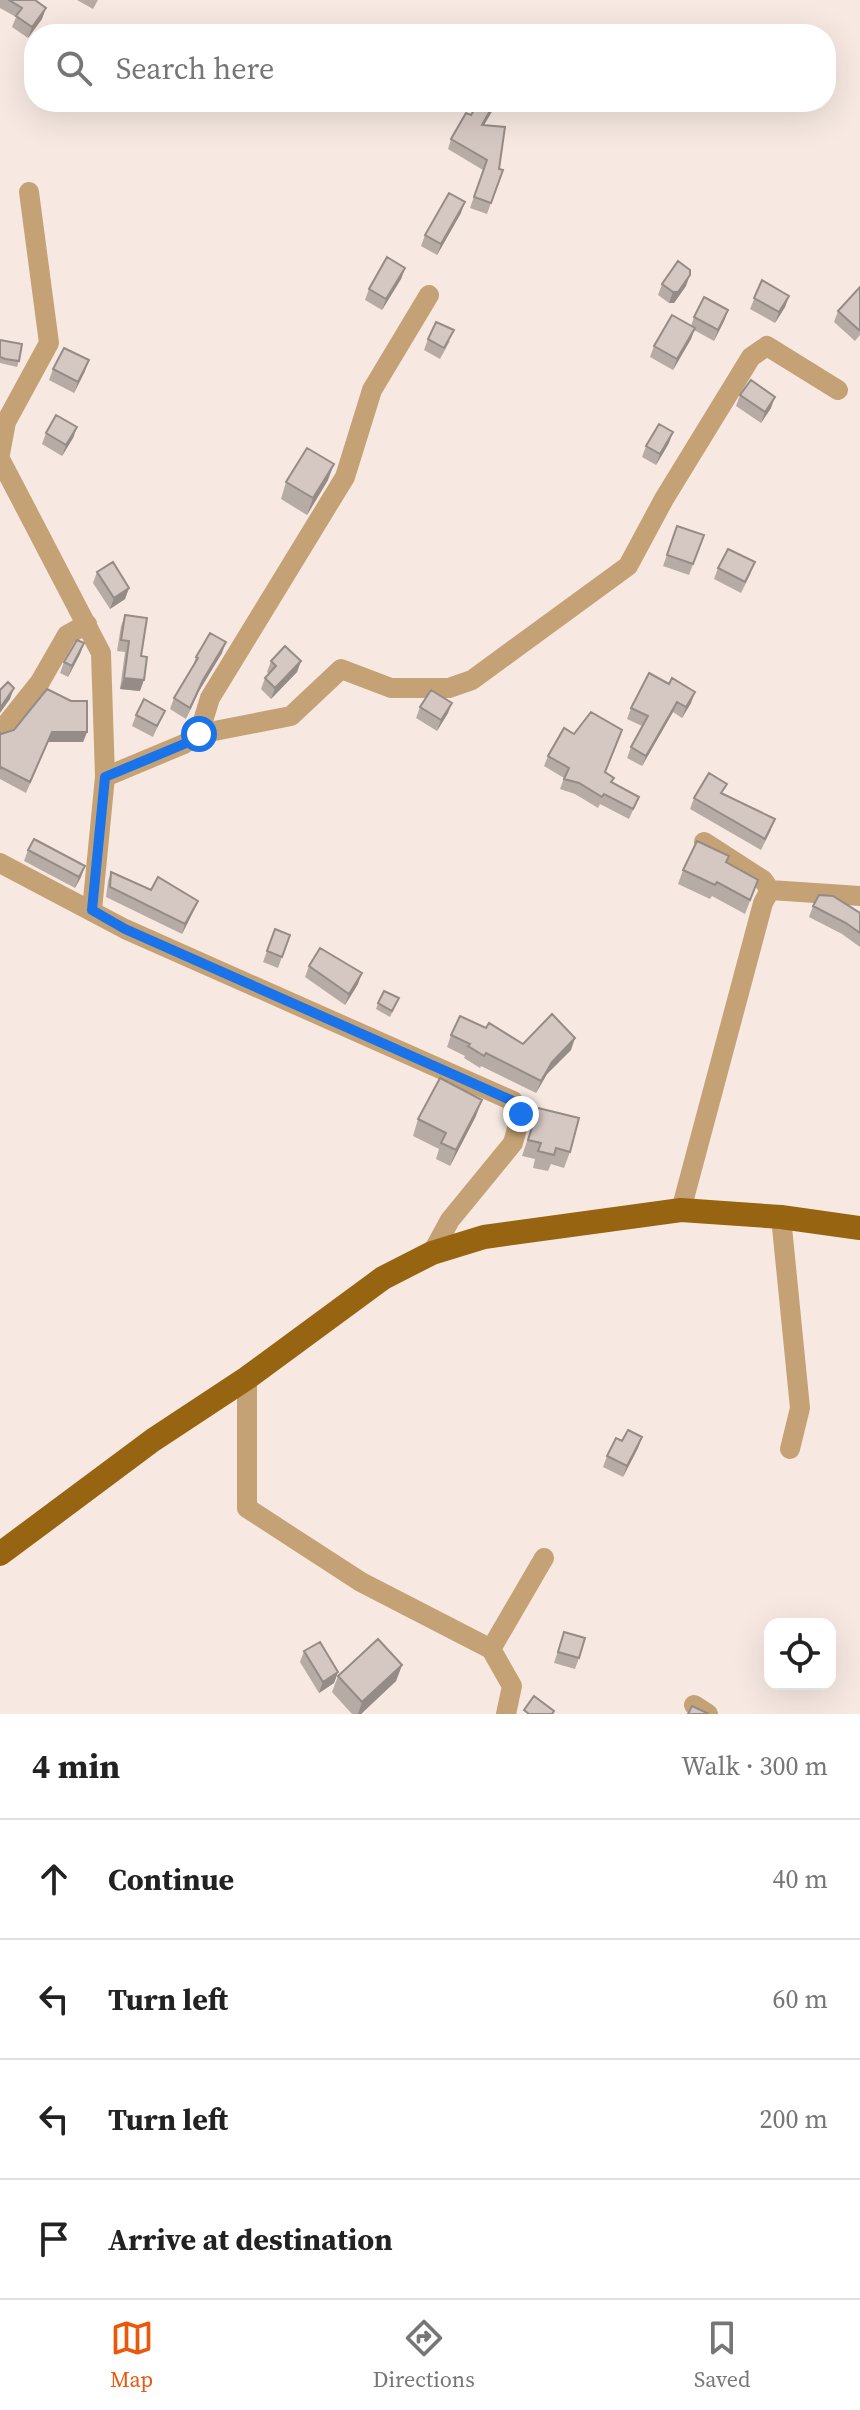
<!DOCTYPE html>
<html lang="en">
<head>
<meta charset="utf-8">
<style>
  :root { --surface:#fff; --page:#f6f6f6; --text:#222; --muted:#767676; --line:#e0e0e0; --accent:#ea580c }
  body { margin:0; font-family:"Source Serif 4",serif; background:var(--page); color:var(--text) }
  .controls { position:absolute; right:24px; bottom:24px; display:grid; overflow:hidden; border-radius:16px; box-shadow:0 8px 32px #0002 }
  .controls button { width:72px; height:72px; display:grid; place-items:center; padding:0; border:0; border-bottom:2px solid var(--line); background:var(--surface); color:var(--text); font:40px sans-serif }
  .stop { position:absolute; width:24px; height:24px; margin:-18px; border:6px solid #1a73e8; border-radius:50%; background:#fff }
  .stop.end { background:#1a73e8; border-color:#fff; box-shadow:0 2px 8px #0008 }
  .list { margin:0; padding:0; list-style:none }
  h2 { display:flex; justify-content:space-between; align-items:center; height:104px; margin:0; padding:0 32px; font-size:34px }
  h2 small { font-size:26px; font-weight:400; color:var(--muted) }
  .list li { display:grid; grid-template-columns:52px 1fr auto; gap:24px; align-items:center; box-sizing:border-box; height:120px; padding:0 32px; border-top:2px solid var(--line) }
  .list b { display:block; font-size:30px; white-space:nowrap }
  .list em { font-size:26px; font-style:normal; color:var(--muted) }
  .icon { flex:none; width:44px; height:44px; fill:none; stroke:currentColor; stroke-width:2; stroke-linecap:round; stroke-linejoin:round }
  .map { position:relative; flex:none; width:860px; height:1714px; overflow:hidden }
  .search { position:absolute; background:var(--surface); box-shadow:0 8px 32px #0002; left:24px; right:24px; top:24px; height:88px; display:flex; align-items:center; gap:20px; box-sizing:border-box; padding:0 28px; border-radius:32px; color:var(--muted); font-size:30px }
  .sheet { height:584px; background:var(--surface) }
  nav { display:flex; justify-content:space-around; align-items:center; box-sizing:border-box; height:112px; border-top:2px solid var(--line); background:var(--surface); font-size:22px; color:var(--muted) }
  nav a { display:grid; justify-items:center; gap:4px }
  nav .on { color:var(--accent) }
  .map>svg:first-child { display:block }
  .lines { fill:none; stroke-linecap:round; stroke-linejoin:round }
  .minor { stroke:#c5a275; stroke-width:20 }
  .major { stroke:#976511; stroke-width:24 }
  .wall { fill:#b7aba6 }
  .shaded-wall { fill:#958b87 }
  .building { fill:#d5c7c1; stroke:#958b87; stroke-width:2 }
  .route { stroke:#1a73e8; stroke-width:10 }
</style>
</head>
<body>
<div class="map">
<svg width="860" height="1714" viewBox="0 0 860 1714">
  <rect width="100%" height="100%" fill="#f7e9e2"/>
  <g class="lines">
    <path class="minor" d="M0,454L6,422L49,343L29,192
      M0,459L101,653L105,777L92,910
      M0,732L40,682L67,635L87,624
      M199,734L210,698L345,477L372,390L429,295
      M105,777L184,744L199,734L291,716L341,669L391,688H449L472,680L628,566L664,499L751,357L767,346L838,390
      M704,842L763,880L770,890
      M0,863L125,929L513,1101L521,1114L513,1143L450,1220L432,1253
      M770,890L860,896
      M681,1210L763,903L770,890
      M781,1217L800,1408L790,1449
      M247,1378V1508L361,1582L491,1649L512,1686L506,1714
      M491,1649L544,1558
      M694,1705L708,1714"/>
    <path class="major" d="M0,1554L153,1440L247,1378L383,1278L432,1253L484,1237L681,1210L781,1217L860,1228"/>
  </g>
  <path class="wall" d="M0,0H35L42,19L28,38L12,27L16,17L0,8Z
    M77,0H98L93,9Z
    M494,108L484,125L499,169L503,170L487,214L470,208L483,170L448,149L451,139L471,115Z
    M461,213L437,255L421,246L425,235Z
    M405,268L401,279L382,310L365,300L369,289Z
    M762,280L789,296L785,307L775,323L750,309Z
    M662,284L686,286L674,303H669L658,295Z
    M860,287V335L855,341L834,322L838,311Z
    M728,310L724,321L714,341L694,330L691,339L673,370L650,357L654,346L691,326L694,317Z
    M428,339L450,341L440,359L424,350Z
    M0,340L19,361L17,367L0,363Z
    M53,369L85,371L74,393L49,380Z
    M740,395L771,408L761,423L736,406Z
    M77,427L73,438L62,456L42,444L46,433Z
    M669,443L656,465L642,457L646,446Z
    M328,480L307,515L281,499L286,482Z
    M677,526L704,535L689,575L663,566Z
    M718,568L751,573L741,593L714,579Z
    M97,572L129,588L125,599L110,609L93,583Z
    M125,615L141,656L140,691L120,689L125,652L117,651L121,626Z
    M84,643L80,654L68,677L60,673L64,662Z
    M222,653L199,691L186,719L170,709L174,698L192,668L196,657Z
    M271,661H301L297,672L271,699L261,689L265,678L269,674L267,672Z
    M649,673L691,703L682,718L673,712L642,766L627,758L631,747L642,726L627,719L631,708Z
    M420,707L448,713L437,731L416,718Z
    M165,711L153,737L132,726L136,715Z
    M87,732L83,742H48L26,793L0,779V733Z
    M548,756L605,773L614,778L612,783L639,797L629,819L600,804L598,808L575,794L560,789L564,778L544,766Z
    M723,794L771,830L761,850L690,809L694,798Z
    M28,850L81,877L75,888L24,861Z
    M727,863L758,880L745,914L712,896L710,899L678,884L683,870Z
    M111,872L151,890L198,901L194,910L182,934L106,897L108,881Z
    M813,906L860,913V947L842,934L809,917Z
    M275,929L290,935L278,968L263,962Z
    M309,966L358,984L345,1005L305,977Z
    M378,1003L396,1004L390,1017L376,1009Z
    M451,1035L571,1050L547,1074L536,1093L481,1066L480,1068L464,1058L465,1056L447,1047Z
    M538,1108L570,1152L564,1168L551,1164L548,1171L533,1168L535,1159L522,1156Z
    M476,1116L450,1166L436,1159L439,1149L413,1136L418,1119Z
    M642,1437L638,1448L623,1477L603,1467L607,1456L622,1441Z
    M564,1632L579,1658L575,1669L554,1663Z
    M304,1651L338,1672L334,1683L319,1693L300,1662Z
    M402,1665L396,1681L361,1714H352L332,1692L338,1676Z"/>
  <path class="shaded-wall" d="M46,8L42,19L28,38L32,27Z
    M495,102L494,108L478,135L482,125Z
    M465,202L461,213L437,255L441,244Z
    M405,268L401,279L382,310L386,299Z
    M690,275L686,286L674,303H669L673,292Z
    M789,296L785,307L775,323L779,312Z
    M728,310L724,321L714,341L718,330Z
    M695,328L691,339L673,370L677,359Z
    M89,360L85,371L74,393L78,382Z
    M775,397L771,408L761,423L765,412Z
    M77,427L73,438L62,456L66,445Z
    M673,432L669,443L656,465L660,454Z
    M334,464L328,480L307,515L313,498Z
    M129,588L125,599L110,609L114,598Z
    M226,642L222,653L199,691L186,719L203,680Z
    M84,643L80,654L68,677L72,666Z
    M301,661L297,672L271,699L275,688Z
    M124,678L144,680L140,691L120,689Z
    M14,688L10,699L0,713V708Z
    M695,692L691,703L682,718L686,707Z
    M677,702L673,712L642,766L646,756Z
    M452,703L448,713L437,731L441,720Z
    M52,732H87L83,742H48L26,793Z
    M85,866L81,877L75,888L79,877Z
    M198,901L194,910L182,934L185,924Z
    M362,973L358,984L345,1005L349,994Z
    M575,1038L571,1050L547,1074L536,1093L541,1081L552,1062Z
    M482,1100L476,1116L450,1166L456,1150Z
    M642,1437L638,1448L623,1477L627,1466Z
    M402,1665L396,1681L361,1714H358L362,1702Z
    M338,1672L334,1683L319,1693L323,1682Z"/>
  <path class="building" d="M9,0H35L46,8L32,27L16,16L22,8Z
    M479,102H495L482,125L505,127L499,169L503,170L491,203L474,197L487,160L451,139L466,113L471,115Z
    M449,193L465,202L441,244L425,235Z
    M387,257L405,268L386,299L369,289Z
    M678,261L690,270V275L678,292H673L662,284Z
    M762,280L789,296L779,312L754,298Z
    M860,287V329L859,330L838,311Z
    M704,297L728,310L718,330L694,317Z
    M672,315L695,328L677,359L654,346Z
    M436,322L454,330L444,348L428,339Z
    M0,340L22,344L19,361L5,359L0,357Z
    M64,348L89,360L78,382L53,369Z
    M751,380L775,397L765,412L740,395Z
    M56,415L77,427L66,445L46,433Z
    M659,424L673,432L660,454L646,446Z
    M307,448L334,464L313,498L286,482Z
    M677,526L704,535L693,564L667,555Z
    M728,549L755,562L745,582L718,568Z
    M113,562L129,588L114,598L97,572Z
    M125,615L147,618L141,656L147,657L144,680L124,678L129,641L121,640Z
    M210,633L226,642L203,680L190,708L174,698L198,658L196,657Z
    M77,640L84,643L72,666L64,662Z
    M285,646L301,661L275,688L265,678L276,666L271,661Z
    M649,673L669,684L672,678L695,692L686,707L677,702L646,756L631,747L648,716L631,708Z
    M8,682L14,688L0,708V690Z
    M47,689L71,701H87V732H52L30,782L1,767L0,769V733L1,734L14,730Z
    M431,690L452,703L441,720L420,707Z
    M144,699L165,711L157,726L136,715Z
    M591,712L622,730L605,772L614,778L611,782L639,797L633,809L604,794L602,797L579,783L564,779L569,768L548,756L564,728L574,734Z
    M709,773L727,784L721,793L775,819L765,839L694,798Z
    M34,839L85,866L79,877L28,850Z
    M697,841L729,856L726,862L758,880L750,900L717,882L715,885L683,870Z
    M111,872L151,890L158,877L198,901L185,924L110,887Z
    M819,895L833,896L860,913V933L846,923L813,906Z
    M275,929L290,935L282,957L267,951Z
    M320,948L362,973L349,994L309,966Z
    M384,991L399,998L392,1011L378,1003Z
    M552,1014L575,1038L552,1062L541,1081L486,1053L484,1056L468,1046L470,1044L451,1035L460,1016L486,1028L489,1023L523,1044Z
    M440,1078L482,1100L456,1150L441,1143L446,1133L418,1119Z
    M538,1108L579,1118L570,1152L556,1148L554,1155L538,1151L541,1143L528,1140Z
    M628,1430L642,1437L627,1466L607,1456L616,1438L622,1441Z
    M564,1632L585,1638L579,1658L558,1652Z
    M378,1639L402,1665L362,1702L338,1676Z
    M320,1642L338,1672L323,1682L304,1651Z
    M534,1696L554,1711L552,1714H529L524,1710Z
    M692,1706L709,1714H688Z"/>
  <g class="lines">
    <path class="route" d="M199,734L184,744L105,777L92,910L125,929L513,1101L521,1114"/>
  </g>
</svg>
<div class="controls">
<button><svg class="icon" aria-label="locate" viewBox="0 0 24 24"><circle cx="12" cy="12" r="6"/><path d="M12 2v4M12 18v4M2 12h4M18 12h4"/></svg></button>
</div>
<div class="stop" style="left:199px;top:734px"></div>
<div class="stop end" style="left:521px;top:1114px"></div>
<div class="search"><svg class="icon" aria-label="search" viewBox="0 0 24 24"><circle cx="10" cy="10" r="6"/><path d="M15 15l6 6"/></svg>Search here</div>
</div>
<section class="sheet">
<h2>4 min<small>Walk · 300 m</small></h2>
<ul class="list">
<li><svg class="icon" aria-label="ahead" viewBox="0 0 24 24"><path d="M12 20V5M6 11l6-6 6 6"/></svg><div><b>Continue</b></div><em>40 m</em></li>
<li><svg class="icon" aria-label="left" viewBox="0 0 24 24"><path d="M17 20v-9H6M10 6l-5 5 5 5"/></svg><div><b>Turn left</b></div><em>60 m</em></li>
<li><svg class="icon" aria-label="left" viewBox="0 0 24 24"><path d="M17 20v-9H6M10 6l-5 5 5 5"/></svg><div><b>Turn left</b></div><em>200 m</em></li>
<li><svg class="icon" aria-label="arrive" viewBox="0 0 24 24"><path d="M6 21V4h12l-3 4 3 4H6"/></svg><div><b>Arrive at destination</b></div></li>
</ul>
</section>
<nav>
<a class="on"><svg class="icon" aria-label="map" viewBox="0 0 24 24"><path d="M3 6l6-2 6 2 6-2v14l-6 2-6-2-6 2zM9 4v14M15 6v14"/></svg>Map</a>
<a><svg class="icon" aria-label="directions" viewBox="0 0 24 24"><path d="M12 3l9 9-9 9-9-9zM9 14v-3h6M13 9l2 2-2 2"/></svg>Directions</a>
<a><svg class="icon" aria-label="saved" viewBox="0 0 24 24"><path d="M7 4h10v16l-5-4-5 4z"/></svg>Saved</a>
</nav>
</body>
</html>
